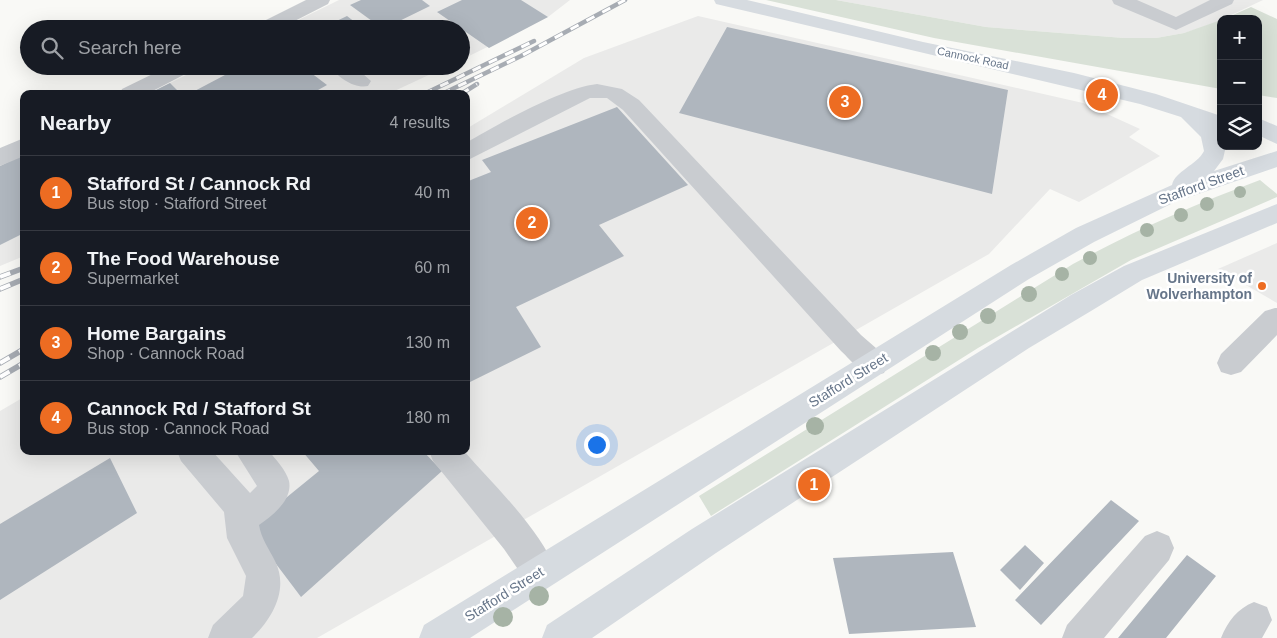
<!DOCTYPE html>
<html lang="en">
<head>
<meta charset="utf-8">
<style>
  :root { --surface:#171b24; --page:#20242c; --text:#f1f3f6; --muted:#9ea1a6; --line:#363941; --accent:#ed6c22 }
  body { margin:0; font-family:Helvetica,sans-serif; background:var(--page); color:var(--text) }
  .controls { position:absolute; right:15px; top:15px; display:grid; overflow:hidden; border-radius:10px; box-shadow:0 5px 20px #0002 }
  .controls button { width:45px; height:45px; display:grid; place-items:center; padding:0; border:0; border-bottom:1px solid var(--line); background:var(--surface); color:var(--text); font:25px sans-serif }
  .you { position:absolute; left:596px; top:444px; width:18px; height:18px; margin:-12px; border:4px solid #fff; border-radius:50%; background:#1a73e8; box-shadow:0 0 0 8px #1a73e833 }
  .badge { display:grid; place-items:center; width:32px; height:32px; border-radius:50%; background:var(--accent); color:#fff; font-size:16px; font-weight:700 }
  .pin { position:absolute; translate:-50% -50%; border:2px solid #fff; box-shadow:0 1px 5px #0006 }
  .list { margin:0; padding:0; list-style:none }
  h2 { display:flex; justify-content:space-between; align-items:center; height:65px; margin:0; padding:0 20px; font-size:21px }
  h2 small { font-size:16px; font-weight:400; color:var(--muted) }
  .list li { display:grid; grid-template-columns:32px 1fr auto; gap:15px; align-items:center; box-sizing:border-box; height:75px; padding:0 20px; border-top:1px solid var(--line) }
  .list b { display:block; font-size:19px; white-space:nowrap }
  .list p { margin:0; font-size:16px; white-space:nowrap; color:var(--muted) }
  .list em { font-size:16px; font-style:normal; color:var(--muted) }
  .icon { flex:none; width:28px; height:28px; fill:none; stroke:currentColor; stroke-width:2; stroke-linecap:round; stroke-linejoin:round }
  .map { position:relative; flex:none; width:1277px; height:638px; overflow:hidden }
  .search { position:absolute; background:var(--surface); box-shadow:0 5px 20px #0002; left:20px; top:20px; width:450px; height:55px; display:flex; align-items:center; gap:12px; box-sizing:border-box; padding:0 18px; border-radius:28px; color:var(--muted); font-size:19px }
  .panel { position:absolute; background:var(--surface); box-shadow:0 5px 20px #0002; left:20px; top:90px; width:450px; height:365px; border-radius:10px }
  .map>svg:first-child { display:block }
  .built { fill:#eaeae9 }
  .green { fill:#d9e1d7 }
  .building { fill:#afb6be }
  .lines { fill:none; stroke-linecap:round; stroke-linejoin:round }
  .minor { fill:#c9ccd0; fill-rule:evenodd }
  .highway { fill:#d6dbe0; fill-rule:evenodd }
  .rail-far1-casing { stroke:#a7acb3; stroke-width:4.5 }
  .rail-casing { stroke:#a7acb3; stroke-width:5.5 }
  .rail-far1 { stroke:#fff; stroke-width:3; stroke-dasharray:9; stroke-linecap:butt }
  .rail { stroke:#fff; stroke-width:4; stroke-dasharray:11; stroke-linecap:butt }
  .tree { fill:#a6b3a5 }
  .poi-dot { fill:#ed6c22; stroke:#fff; stroke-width:2 }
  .labels { text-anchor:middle; stroke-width:5; stroke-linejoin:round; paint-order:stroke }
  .far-street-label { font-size:11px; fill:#667589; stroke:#fff }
  .street-label { font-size:14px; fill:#667589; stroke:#fff }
  .poi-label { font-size:14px; font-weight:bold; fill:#667589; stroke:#fff; text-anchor:end }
</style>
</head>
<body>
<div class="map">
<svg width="1277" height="638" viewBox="0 0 1277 638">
  <rect width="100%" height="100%" fill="#f9f9f6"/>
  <path class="built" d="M339,0H570L548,17L461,60V29H280Z
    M836,0H1263L1210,25L1184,33L1156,38H1124L986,27Z
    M698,16L1083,103L1140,129L1129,137L1160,156L1079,202L1050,189L989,254L317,638H0V411L24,397V451H466V129L584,58Z
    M204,66H448L388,94H148Z
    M24,154V256L0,266V166Z
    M1277,243V303L1218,269Z"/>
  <path class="green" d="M766,0H836L986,27L1124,38H1156L1184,33L1221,20V89L934,38Z
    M1251,7L1277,19V98L1258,95V19H1224Z
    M1260,180L1277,194V197L1131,260L978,348L711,516L699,496L1073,264C1134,231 1195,204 1260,180Z"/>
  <path class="building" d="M361,0H422L430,6L383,29L350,5Z
    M462,0H521L548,17L489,48L437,12Z
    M347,16L364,29H320Z
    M727,27L1008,90L992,194L679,113Z
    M242,66H302L327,85L311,94H189Z
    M170,83L181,94H148Z
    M617,107L688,185L599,225L624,256L516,307L541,347L466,384V182L491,172L482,160Z
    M24,154V233L0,245V166Z
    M302,451H423L442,471L301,597L249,528L319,471Z
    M110,458L137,513L0,600V524Z
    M1111,500L1139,521L1041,625L1015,600Z
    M1025,545L1044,563L1020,590L1000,570Z
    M953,552L976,627L849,634L833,558Z
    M1187,555L1216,576L1166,638H1118Z"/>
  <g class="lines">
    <path class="minor" d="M306,0H330L328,4L279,29H253L256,25Z
      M1112,0H1137L1176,17L1210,0H1234L1232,4L1176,30L1114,4Z
      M169,66H196L193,70L147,94H120L122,89Z
      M330,66H354L371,81L368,86C355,89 338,78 330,66Z
      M597,84L622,89L639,100L861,335L884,355L888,364L884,373C864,380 855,364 841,351L623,110L607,98H590L466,161V143C498,124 562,88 597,84Z
      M24,138V156L0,166V148Z
      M1275,308H1277V335L1241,372L1231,375L1221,372L1217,363L1221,354L1265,311Z
      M177,451H212L250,493L257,486L235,451H269C276,460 286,470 289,481C293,500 272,516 259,525C261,538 269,549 275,561C289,589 273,618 252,638H208L213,625L243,596L246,576L227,538L224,512L181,461Z
      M429,451H464C496,488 538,526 557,572L552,584L540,589L528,584L504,549L433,461Z
      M1157,531L1169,536L1174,548L1169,560L1104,638H1062L1067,625L1145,536Z
      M1254,602L1267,607L1272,620L1262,638H1221C1228,621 1237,609 1254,602Z"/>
    <path class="highway" d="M714,0H747L923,42L1074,73L1156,94L1221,116V146H1226L1223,159L1214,171L1277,151V167L1175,202L1094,242L1029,279L470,638H419L424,625L1011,265L1076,228L1172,185C1175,171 1197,165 1204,151L1201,137L1181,117L1140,104L716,4Z
      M1258,118L1277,126V144L1258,135Z
      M1277,204V223L1142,280L1091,311L1029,348L716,553L592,638H542L547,625L692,529L1071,295L1124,266Z"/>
    <g class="rail-far1-casing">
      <path id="rail-far1" d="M424,94L534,41
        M442,94L521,56L625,0
        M461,94L477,84"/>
    </g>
    <g class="rail-casing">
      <path id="rail" d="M0,277L24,268
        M0,289L24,279
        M0,363L24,349
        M0,377L24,363"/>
    </g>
    <use href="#rail-far1" class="rail-far1"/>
    <use href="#rail" class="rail"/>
  </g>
  <g class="tree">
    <circle cx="1240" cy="192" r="6"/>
    <circle cx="1207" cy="204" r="7"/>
    <circle cx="1181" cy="215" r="7"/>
    <circle cx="1147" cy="230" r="7"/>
    <circle cx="1090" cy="258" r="7"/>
    <circle cx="1062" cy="274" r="7"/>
    <circle cx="1029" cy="294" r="8"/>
    <circle cx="988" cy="316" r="8"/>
    <circle cx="960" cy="332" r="8"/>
    <circle cx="933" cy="353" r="8"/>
    <circle cx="815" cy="426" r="9"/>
    <circle cx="539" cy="596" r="10"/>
    <circle cx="503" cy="617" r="10"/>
  </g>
  <circle class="poi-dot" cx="1262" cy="286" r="5"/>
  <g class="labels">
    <g class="far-street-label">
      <text transform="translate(973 58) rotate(12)" y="4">Cannock Road</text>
    </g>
    <g class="street-label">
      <text transform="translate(1201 185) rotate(-20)" y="5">Stafford Street</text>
      <text transform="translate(848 380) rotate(-32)" y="5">Stafford Street</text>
      <text transform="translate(504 594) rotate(-32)" y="5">Stafford Street</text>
    </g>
    <g class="poi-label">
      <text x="1252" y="283">University of<tspan x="1252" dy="16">Wolverhampton</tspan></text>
    </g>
  </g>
</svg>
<div class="controls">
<button>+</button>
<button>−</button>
<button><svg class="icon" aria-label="layers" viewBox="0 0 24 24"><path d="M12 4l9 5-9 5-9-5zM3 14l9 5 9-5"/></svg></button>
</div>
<div class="you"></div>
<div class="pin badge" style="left:814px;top:485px">1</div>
<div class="pin badge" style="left:532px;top:223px">2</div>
<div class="pin badge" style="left:845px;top:102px">3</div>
<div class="pin badge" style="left:1102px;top:95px">4</div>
<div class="search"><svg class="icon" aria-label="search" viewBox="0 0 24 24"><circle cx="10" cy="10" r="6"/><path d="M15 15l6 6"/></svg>Search here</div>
<section class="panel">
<h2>Nearby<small>4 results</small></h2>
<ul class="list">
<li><span class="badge">1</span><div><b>Stafford St / Cannock Rd</b><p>Bus stop · Stafford Street</p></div><em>40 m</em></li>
<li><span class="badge">2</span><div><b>The Food Warehouse</b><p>Supermarket</p></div><em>60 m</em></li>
<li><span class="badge">3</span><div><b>Home Bargains</b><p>Shop · Cannock Road</p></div><em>130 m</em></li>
<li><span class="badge">4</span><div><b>Cannock Rd / Stafford St</b><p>Bus stop · Cannock Road</p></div><em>180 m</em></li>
</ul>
</section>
</div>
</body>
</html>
